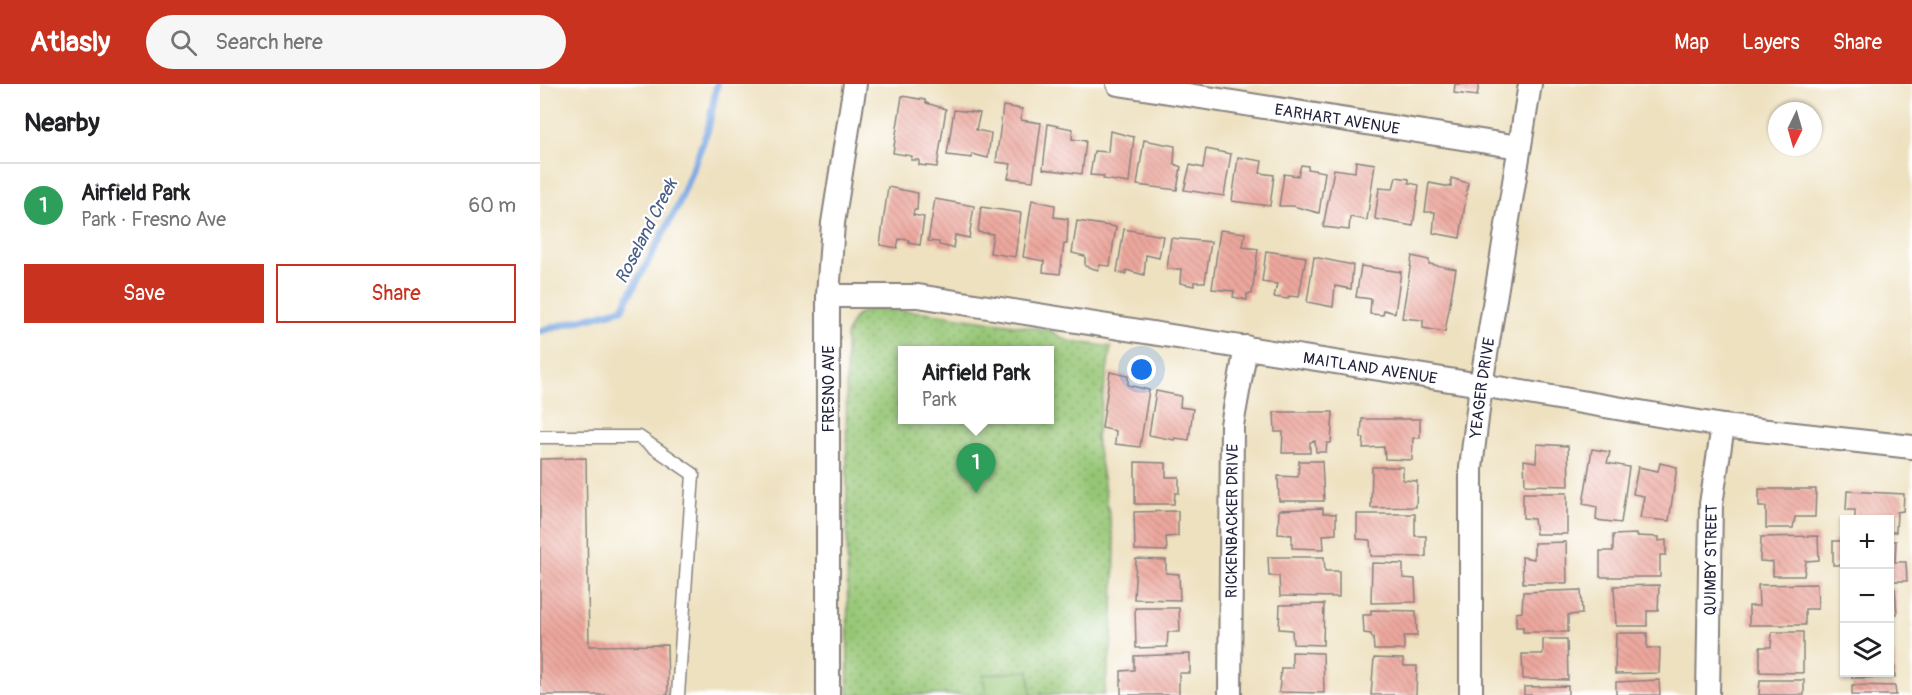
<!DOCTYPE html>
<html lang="en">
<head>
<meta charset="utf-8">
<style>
  :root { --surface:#fff; --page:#f6f6f6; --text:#202124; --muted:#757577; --line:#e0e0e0; --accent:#c8321e }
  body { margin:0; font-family:Pangolin,sans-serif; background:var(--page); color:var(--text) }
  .controls { position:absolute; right:18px; bottom:18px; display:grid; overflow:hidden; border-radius:0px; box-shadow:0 2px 4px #0004 }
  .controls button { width:54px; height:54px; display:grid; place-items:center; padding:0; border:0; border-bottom:2px solid var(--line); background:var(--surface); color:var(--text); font:30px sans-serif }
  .compass { position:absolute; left:1228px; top:18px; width:54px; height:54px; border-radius:50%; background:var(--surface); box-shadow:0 2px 4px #0004; rotate:185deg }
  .you { position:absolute; left:602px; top:286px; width:21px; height:21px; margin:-15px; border:4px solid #fff; border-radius:50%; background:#1a73e8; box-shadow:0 0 0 9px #1a73e833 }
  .badge { display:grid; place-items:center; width:39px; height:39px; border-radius:50%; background:var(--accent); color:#fff; font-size:20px; font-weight:700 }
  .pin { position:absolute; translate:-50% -50px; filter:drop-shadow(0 2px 3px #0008) }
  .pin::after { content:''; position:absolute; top:32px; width:21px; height:18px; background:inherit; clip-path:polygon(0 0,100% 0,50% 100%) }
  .popup { position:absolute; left:358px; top:262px; width:156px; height:78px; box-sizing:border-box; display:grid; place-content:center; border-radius:0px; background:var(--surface); filter:drop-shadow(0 2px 4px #0005); font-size:20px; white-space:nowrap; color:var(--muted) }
  .popup b { font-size:22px; color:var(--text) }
  .popup::after { content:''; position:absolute; left:50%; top:100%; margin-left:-12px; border:12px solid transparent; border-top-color:var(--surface) }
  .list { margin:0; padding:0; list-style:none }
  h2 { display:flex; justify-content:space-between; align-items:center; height:78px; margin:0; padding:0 24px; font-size:26px }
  h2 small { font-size:20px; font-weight:400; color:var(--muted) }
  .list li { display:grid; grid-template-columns:39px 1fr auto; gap:18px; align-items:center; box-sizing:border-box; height:84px; padding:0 24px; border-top:2px solid var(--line) }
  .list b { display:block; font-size:22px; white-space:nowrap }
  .list p { margin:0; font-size:20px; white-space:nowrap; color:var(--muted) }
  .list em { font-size:20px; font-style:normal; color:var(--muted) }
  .actions { display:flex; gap:12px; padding:18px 24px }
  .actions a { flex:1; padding:14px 0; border:2px solid var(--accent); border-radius:0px; text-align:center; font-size:21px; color:var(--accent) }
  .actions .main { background:var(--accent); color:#fff }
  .icon { flex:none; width:33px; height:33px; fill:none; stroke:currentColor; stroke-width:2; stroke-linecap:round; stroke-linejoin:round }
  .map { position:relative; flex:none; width:1372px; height:611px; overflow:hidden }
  header { display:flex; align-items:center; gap:36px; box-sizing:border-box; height:84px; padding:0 30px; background:var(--accent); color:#fff }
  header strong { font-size:28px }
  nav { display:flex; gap:33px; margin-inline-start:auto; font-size:21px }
  .search { width:420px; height:54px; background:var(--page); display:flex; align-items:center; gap:15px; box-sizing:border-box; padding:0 21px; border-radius:33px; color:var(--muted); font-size:22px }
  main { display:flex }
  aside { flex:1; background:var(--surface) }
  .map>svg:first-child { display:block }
  .park { fill:url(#park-dots); stroke:#5c7458; stroke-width:1.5; fill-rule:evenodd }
  .pitch { fill:#96c675; stroke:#5c7458; stroke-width:1.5 }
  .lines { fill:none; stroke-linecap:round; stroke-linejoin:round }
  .stream { stroke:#77a6e1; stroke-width:7 }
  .building { fill:url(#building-back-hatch) }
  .service-casing { stroke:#88827e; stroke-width:15 }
  .minor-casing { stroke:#88827e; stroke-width:26 }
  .service { stroke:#fff; stroke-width:12 }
  .minor { stroke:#fff; stroke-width:22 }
  .labels { text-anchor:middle; stroke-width:4.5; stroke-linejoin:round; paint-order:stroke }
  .street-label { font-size:16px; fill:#22223b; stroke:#fff }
  .water-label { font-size:18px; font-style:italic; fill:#485d86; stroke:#fff }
</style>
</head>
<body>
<header>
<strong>Atlasly</strong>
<div class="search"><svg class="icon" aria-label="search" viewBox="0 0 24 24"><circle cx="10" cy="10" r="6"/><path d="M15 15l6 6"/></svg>Search here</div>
<nav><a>Map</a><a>Layers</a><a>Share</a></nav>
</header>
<main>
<aside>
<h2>Nearby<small></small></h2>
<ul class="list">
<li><span class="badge" style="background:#2e9e5b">1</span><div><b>Airfield Park</b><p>Park · Fresno Ave</p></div><em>60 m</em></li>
</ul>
<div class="actions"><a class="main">Save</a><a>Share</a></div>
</aside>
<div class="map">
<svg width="1372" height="611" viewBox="0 0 1372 611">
  <defs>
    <pattern id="park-dots" width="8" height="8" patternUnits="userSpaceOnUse" patternTransform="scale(1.5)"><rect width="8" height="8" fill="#96c675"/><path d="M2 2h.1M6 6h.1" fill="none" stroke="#7aa061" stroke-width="1.8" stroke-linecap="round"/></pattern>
    <pattern id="building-back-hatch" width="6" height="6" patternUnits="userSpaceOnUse" patternTransform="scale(1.5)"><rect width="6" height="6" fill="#eca79d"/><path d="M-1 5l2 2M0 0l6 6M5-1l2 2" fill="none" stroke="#ca8f88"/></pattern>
  </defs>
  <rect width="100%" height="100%" fill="#fff"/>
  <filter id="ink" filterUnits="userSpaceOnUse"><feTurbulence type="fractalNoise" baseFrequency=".0167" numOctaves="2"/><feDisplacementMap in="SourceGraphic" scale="12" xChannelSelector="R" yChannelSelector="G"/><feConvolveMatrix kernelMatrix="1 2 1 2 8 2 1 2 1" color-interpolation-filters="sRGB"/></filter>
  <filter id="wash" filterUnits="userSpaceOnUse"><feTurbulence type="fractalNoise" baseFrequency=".008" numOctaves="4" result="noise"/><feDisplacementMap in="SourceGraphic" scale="24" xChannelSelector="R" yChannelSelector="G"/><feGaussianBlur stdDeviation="1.35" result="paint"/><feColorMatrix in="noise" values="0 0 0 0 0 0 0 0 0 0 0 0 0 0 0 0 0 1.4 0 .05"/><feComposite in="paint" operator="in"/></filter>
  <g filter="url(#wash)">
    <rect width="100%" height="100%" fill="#eee1c0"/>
    <path class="park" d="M334,225L385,228L509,246L528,257L571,263L556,354L575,465L572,557L564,611H308L306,252C311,236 317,226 334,225ZM362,266H510V336H362Z"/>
    <path class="pitch" d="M489,587L491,611H446L443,591Z"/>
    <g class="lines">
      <path class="stream" d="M0,247L82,225L138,122L168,45L177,0"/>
    </g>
    <g id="blocks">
      <path class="building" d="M915,0H939L937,12L914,9Z
        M362,12L385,16L386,19L406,25L397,83L379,81V76H371L372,72L353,69Z
        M463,22L482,25L481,36L501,39L493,97L468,94L471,80L456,78Z
        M414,26L440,29L436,46L451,49L448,74L432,70V74L407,71Z
        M508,40L533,45L532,55L546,57L542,90L503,85Z
        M570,47L594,53L589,99L563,95L564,92L550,91L554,67L568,68Z
        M604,56L635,62L634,80L641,83L637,106L597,101Z
        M666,65L691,70L684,112L644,106L650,81L663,84Z
        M698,73L722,77L720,89L734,91L730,122L692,117Z
        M816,77L835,80L827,136L810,133L809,146L783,143L794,85L815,88Z
        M761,81L768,82V85L785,88L779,129L753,122H739L744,90L758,92Z
        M856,93L869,95V99L879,101L873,142L835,135L839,104L853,105Z
        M911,94L928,99L920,154L893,149L895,128H885L889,99L911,103Z
        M348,103L378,109L377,126H374L373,131L384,133L380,161L369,159V156L359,155L357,164L340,161Z
        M395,115L434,122L429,154L415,151L413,164L399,161V158L388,157Z
        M492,116L515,121L514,133L528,135L527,160H524L520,190L503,188L504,177L483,173Z
        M441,123L481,129L475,173L450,169L453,150L438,148Z
        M537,137L576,143L570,182L559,181L558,186L545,182V172L532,169Z
        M584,145L623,152L619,174L606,171L604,191L586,186V190L577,188Z
        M680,146L705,149L703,163L718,165L712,210H707V216L693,213L694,207L672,205Z
        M631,154L671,158L665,198H654V202L640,199L641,185H627Z
        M726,167L766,173L759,213L749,212L748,215L734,213L737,200L722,198Z
        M872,172L889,176V180L916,185L905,248L883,244V236L862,234Z
        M774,173L813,181L811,205L795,202L793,223L767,218Z
        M821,182L861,188L855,229L844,226L843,231L830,230L831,215L816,213Z
        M570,288L588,292V301L609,306L600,363L575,360L576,347L562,344Z
        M616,307L641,312L640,323L653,325L649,356L635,354L634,356L609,351Z
        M734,328H793L791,359H787L786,368H776L775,357L770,358V369H742L743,348H735Z
        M822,335H880V354H873L872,376L845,375L844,363L823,364L824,354H821Z
        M997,360L1028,362L1029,402L985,401L984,376L996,378Z
        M1052,365L1070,368L1067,379L1089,383L1081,439L1056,436L1057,423L1043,420Z
        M46,374L49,562L127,561L128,611H0V375Z
        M759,377H782L784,417H739L738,392L758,393Z
        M595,378L626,379V393H639V409H635L634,420H595Z
        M1120,379L1137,383L1129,437L1100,434L1104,412L1093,410L1098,383L1118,387Z
        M832,383H863V396L877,397L876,423L831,424Z
        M1219,405H1276L1275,433H1255L1253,444H1226V423H1219Z
        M1307,407L1364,410L1363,427L1357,428L1356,448H1350V436H1315V426H1306Z
        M983,409H1027V450H996L994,435L983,434Z
        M783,424V429L796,430V450L783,451L784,465L752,464V451L738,450L739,426Z
        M638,427V452L626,453L627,467L595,466L594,428Z
        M817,430H875V452H886V473L831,472L830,456L817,455Z
        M1096,450V452L1119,453V457L1126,456V471H1120V493H1060V467H1073V451Z
        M1278,452L1279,476L1266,477L1264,492H1233V478L1220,477L1221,453Z
        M1293,457H1304V481H1293Z
        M1350,457H1356L1355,478H1366L1367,497H1350Z
        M1026,458L1027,499H983L982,473L994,475V459Z
        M728,473H784L785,487H799V513L740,512L739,492H729Z
        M596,475L626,476V489L639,490L640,516L594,515Z
        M832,479L863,480V494L875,495L876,518L831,519Z
        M1277,500L1278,525H1265V541H1209V522H1219L1218,501Z
        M1119,501L1118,527H1107V542H1076L1074,502Z
        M1350,505H1355L1357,530H1350Z
        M1041,506L1042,530L1028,531V548H983V543H976V529L982,528L983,508Z
        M784,520L783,561L753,560L752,546L739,545L740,521Z
        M595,524H639L640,548H628L627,563L596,564Z
        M831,526L876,527L877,552H864V566H834L833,553L831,552V550L824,549L823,531H831Z
        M1232,548H1263V589L1220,588V563H1231Z
        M1076,549H1107V564H1120L1119,589L1075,590Z
        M1003,555H1027L1028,596L983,595L982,570H1003Z
        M752,568L783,569L784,609L739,608L741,584H752Z
        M1350,568L1354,569L1355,593L1312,594V588H1350Z
        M650,570V589H639V611H581V587L594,586V572Z
        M834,574L863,575L864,582H877L876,611H831Z
        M1119,596L1120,611H1076V598Z
        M1220,596H1264V611H1219Z
        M1312,601L1355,602L1356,611H1312Z
        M1028,602V611H984V603Z"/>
    </g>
  </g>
  <g filter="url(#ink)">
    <use href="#blocks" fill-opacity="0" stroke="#88827e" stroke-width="1.5"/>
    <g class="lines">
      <g class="service-casing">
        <path id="service" d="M0,353H99L153,390L138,611"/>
      </g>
      <g class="minor-casing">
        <g id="minor">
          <path id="s1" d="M578,0L979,63"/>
          <path id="s2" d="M288,212H378L941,301L1183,342L1372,363"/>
          <path d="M288,611V212L293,139L315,0"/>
          <path id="s3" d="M690,611L692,341L706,263"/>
          <path id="s4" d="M931,611V384L941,301L990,0"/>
          <path id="s5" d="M1168,611L1171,420L1183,342"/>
        </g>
      </g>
      <use href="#service" class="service"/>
      <use href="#minor" class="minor"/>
    </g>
  </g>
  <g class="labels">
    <g class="street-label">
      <text dy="6" stroke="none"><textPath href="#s1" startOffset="222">EARHART AVENUE</textPath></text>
      <text dy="6" stroke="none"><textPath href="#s2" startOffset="548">MAITLAND AVENUE</textPath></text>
      <text dy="6" stroke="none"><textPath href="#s4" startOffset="308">YEAGER DRIVE</textPath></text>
      <text transform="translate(288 305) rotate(-90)" y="6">FRESNO AVE</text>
      <text dy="6" stroke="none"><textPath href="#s3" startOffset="174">RICKENBACKER DRIVE</textPath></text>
      <text dy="6" stroke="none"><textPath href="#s5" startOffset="135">QUIMBY STREET</textPath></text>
    </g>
    <g class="water-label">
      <text transform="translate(106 147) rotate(-63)" y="6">Roseland Creek</text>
    </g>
  </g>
</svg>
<div class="controls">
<button>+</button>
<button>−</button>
<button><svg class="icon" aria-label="layers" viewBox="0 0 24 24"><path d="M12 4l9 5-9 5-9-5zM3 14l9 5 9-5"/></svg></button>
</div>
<svg class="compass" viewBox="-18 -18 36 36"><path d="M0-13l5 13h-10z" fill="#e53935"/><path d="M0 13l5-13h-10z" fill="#757577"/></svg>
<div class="you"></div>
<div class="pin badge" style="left:436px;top:409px;background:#2e9e5b">1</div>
<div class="popup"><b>Airfield Park</b>Park</div>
</div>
</main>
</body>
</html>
